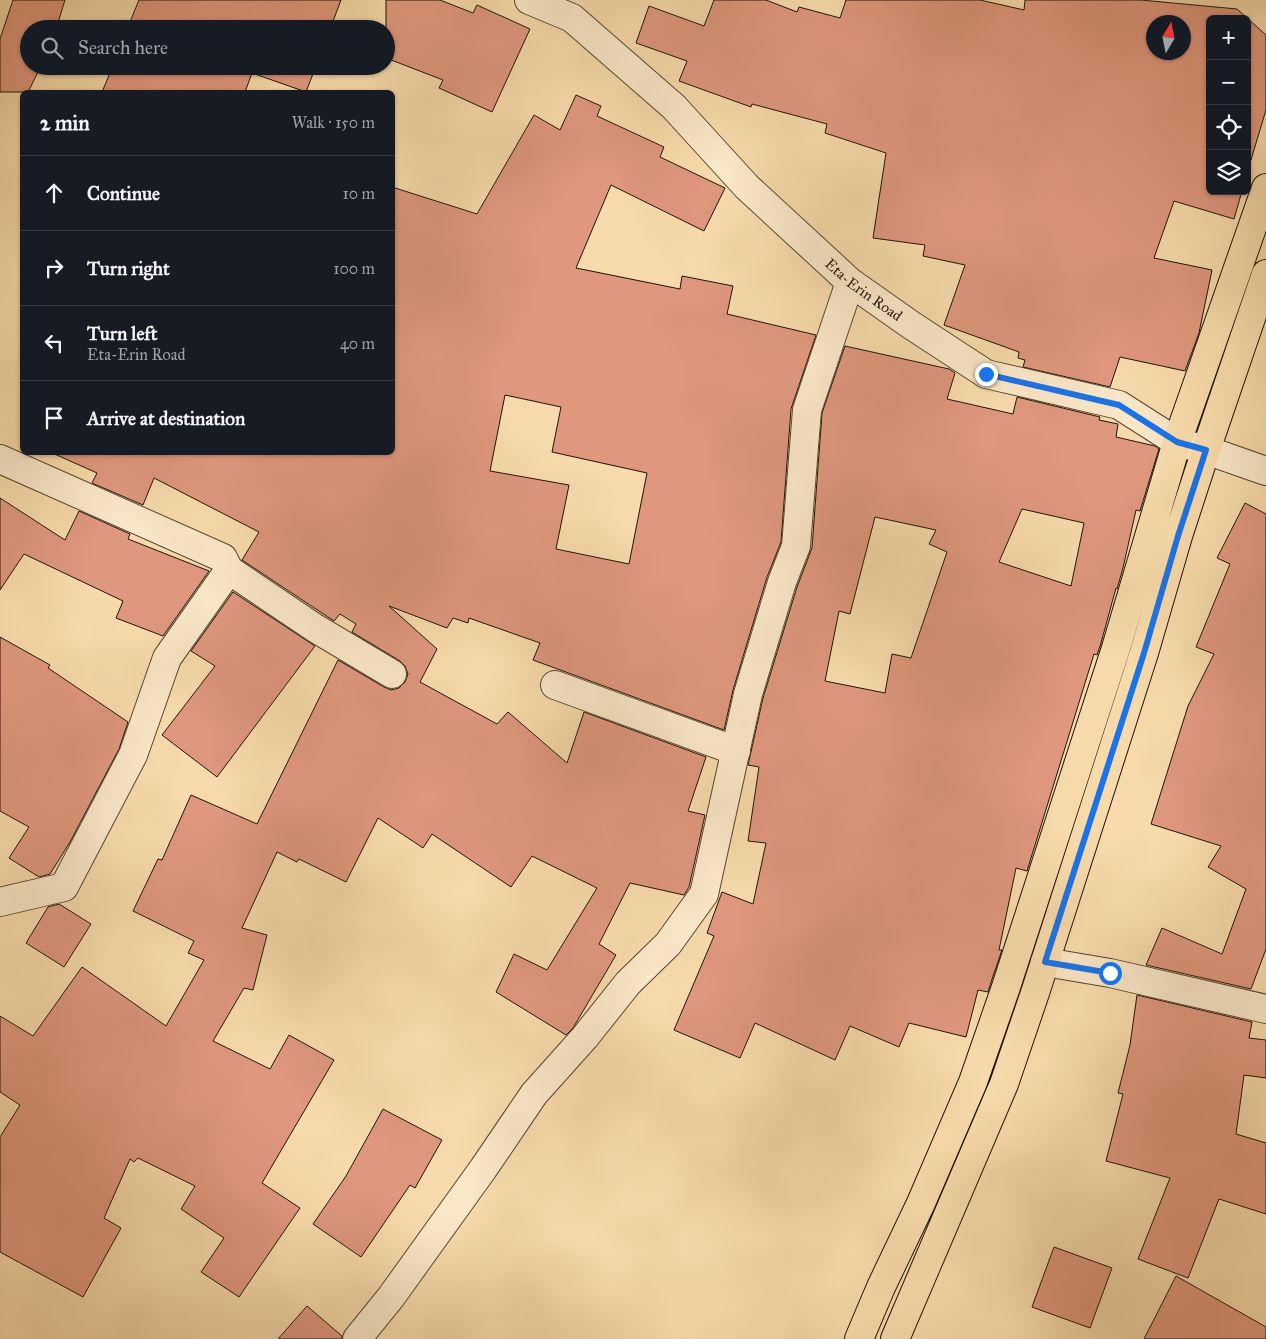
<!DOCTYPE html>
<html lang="en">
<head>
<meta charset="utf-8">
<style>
  :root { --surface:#171b24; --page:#20242c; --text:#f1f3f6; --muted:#9ea1a6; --line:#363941 }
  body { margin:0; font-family:"IM FELL Great Primer",serif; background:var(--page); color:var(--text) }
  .controls { position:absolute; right:15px; top:15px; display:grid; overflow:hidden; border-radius:8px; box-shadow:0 1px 4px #0004 }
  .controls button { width:45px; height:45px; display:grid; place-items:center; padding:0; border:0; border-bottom:1px solid var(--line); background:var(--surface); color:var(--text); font:25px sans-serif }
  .compass { position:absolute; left:1146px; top:15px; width:45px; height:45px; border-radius:50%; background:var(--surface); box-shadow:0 1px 4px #0004; rotate:10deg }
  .stop { position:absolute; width:15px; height:15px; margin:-11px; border:4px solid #1a73e8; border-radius:50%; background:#fff }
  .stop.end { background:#1a73e8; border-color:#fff; box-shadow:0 1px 5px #0008 }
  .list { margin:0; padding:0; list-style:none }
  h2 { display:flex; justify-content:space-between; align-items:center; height:65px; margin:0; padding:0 20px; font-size:21px }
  h2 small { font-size:16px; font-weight:400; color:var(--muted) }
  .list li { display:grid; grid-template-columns:32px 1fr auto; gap:15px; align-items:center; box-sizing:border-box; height:75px; padding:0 20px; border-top:1px solid var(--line) }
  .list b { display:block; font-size:19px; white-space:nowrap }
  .list p { margin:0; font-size:16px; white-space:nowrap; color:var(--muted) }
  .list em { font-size:16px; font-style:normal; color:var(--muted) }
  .icon { flex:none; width:28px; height:28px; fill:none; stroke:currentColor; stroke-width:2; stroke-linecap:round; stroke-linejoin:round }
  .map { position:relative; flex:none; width:1266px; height:1339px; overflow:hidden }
  .search { position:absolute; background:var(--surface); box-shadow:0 1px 4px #0004; left:20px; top:20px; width:375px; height:55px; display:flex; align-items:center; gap:12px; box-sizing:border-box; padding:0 18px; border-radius:28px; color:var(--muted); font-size:19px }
  .panel { position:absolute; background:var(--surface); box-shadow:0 1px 4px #0004; left:20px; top:90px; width:375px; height:365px; border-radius:8px }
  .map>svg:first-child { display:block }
  .building { fill:#df977d; stroke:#1e1408; fill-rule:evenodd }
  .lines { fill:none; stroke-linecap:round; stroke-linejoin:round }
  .minor-casing { stroke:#544631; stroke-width:30 }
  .major-casing { stroke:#1e1408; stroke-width:30 }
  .minor { stroke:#fae7c8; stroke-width:28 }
  .major { stroke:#f7daab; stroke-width:28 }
  .route { stroke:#1a73e8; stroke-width:6 }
  .labels { text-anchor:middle; stroke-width:4; stroke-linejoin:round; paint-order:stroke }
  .street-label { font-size:15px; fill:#1e1408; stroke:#fae7c8 }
</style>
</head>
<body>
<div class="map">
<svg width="1266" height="1339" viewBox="0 0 1266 1339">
  <rect width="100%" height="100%" fill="#f7daab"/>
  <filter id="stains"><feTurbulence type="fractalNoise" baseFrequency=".004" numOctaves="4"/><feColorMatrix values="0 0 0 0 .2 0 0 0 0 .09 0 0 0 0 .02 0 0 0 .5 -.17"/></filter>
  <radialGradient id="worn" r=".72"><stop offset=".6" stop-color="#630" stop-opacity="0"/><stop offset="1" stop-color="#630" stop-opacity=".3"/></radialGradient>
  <path class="building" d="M13,0H65L56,29H29V66H41L28,92H0V39Z
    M139,0H341L330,29H127Z
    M386,0H440L473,13L477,5L530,29L492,112L439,88L443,80L386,58Z
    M714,0H766L797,12L799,7L840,18L846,0H980L1024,10L1025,0H1141L1237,9L1266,35V110L1247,173V19H1210V191H1242L1234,219L1174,201L1154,258L1212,270L1199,333L1185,371L1120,357L1110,387L1023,367L1025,360L1018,358L1019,352L944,325L965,265L923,256L925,245L873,238L886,153L825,133L827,124L752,104L751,107L679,81L687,61L636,43L649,6L704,26ZM1154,22H1184V52H1154Z
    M113,66H316L306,92L252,73L245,92H102Z
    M576,95L601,106L597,116L664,147L660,157L725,188L704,231L611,185L576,268L680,289L682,276L733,286L727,314L816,335L791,409L781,542L767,577L733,690L724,730L533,660L540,643L469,618L468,623L453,618L447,628L389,606L437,649L420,682L497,724L508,712L567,763L584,712L706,757L688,811L705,815L689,887L684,895L630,883L599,944L616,955L573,1028L566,1035L496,992L514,954L547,970L597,888L532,856L511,887L432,834L423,848L378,818L346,882L299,859L297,862L277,852L242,928L267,935L253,990L244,988L213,1041L270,1069L289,1035L334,1060L262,1183L300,1208L239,1297L201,1272L224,1238L181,1209L195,1186L138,1158L134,1162L130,1159L104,1218L121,1228L83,1297L0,1252V1137L20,1105L0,1092V1016L33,1036L82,967L166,1026L204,960L188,953L194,941L133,911L158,859L162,860L191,795L257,824L338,660L384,687L391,690L399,688L405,682L408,674L405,666L400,661L352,632L356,624L340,614L334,621L242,560L259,532L154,478L143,505L92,483L97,473L50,452H392V187L477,214L534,115L560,130ZM505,395L561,407L552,452L647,473L629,564L556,549L569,485L490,471Z
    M845,346L949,369L955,373L947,399L1013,414L1017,397L1100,417L1099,420L1118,424L1116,437L1155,446L1159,449L1140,511L1136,510L1123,568L1117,589L1116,588L1101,643L1097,655L1094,654L1027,871L1016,868L999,950H1002L991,982L988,992L978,990L966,1037L909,1023L899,1047L850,1026L835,1060L755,1023L740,1058L674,1030L714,936L707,933L722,892L753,904L766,843L748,841L759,767L748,765L763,698L797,587L812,548L822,413ZM1022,509L1084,523L1071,586L999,562ZM875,517L936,530L929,544L947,552L911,658L892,654L885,693L825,681L839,611L850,614Z
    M0,498L65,540L79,511L130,534L128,539L209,571L163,636L116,618L123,601L24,554L0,590Z
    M1245,503L1266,514V949L1251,989L1146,965L1162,928L1222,954L1246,889L1208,867L1221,846L1151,824L1188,706L1214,654L1196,647L1230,564L1217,558Z
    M233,592L315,646L217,777L162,735L215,666L191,651Z
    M0,637L50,665L48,668L128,722L119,749L70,842L50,874L39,877L9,858L29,827L0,811Z
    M59,904L91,924L64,967L26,943L48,907Z
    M1137,995L1252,1022L1249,1038L1266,1040V1078L1244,1075L1236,1134L1266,1143V1214L1219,1199L1188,1278L1138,1259L1170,1178L1106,1161L1123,1094L1118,1093L1130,1045Z
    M383,1109L442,1140L415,1188L410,1185L361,1257L313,1224L346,1176Z
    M1054,1247L1112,1268L1090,1328L1032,1307Z
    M1176,1276L1266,1327V1339H1144Z
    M307,1306L342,1336V1339H278Z"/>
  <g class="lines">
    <g class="minor-casing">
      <g id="minor">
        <path id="s1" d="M529,0L572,18L674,107L747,187L850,282L911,325L986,374L1119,405L1177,442L1206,450L1266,471"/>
        <path d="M0,459L223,558L229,570L167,658L133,755L64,887L0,902"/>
        <path d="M229,570L315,628L392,674"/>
        <path d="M555,685L736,751"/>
        <path d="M1045,962L1110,973L1266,1009"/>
        <path d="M357,1339L391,1297L483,1169L534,1094L585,1037L628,983L668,944L704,894L748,694L782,582L796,546L807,410L850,282"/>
      </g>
    </g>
    <g class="major-casing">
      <path id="major" d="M859,1339L881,1287L921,1203L973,1082L1006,987L1116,648L1177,442L1266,188
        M895,1339L1004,1084L1036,990L1144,653L1178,536L1206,450L1266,274"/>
    </g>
    <use href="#minor" class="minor"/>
    <use href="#major" class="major"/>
  </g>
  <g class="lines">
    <path class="route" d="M986,374L1119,405L1177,442L1206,450L1178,536L1144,653L1045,962L1110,973"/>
  </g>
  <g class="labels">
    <g class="street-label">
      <text dy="5" stroke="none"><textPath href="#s1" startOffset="446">Eta-Erin Road</textPath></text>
    </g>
  </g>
  <rect width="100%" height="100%" filter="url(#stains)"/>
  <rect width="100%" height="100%" fill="url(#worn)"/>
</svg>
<div class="controls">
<button>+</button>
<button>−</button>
<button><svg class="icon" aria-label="locate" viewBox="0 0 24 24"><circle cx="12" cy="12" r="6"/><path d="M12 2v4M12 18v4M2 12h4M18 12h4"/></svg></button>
<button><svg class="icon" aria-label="layers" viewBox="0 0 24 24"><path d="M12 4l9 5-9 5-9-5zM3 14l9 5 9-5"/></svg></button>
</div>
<svg class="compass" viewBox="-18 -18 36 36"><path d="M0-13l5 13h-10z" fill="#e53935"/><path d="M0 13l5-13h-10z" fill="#9ea1a6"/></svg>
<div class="stop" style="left:1110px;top:973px"></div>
<div class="stop end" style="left:986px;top:374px"></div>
<div class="search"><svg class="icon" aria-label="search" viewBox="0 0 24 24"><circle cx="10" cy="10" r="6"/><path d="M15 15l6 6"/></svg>Search here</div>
<section class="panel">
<h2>2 min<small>Walk · 150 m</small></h2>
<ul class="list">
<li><svg class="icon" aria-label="ahead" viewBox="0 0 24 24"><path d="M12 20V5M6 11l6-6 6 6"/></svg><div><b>Continue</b></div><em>10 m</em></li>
<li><svg class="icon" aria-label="right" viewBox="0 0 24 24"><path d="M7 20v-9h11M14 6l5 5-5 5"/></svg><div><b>Turn right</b></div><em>100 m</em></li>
<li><svg class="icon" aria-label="left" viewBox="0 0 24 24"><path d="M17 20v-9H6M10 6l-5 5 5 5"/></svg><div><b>Turn left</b><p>Eta-Erin Road</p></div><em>40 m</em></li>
<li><svg class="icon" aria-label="arrive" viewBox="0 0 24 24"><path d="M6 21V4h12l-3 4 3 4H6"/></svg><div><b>Arrive at destination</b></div></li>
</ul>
</section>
</div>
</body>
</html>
